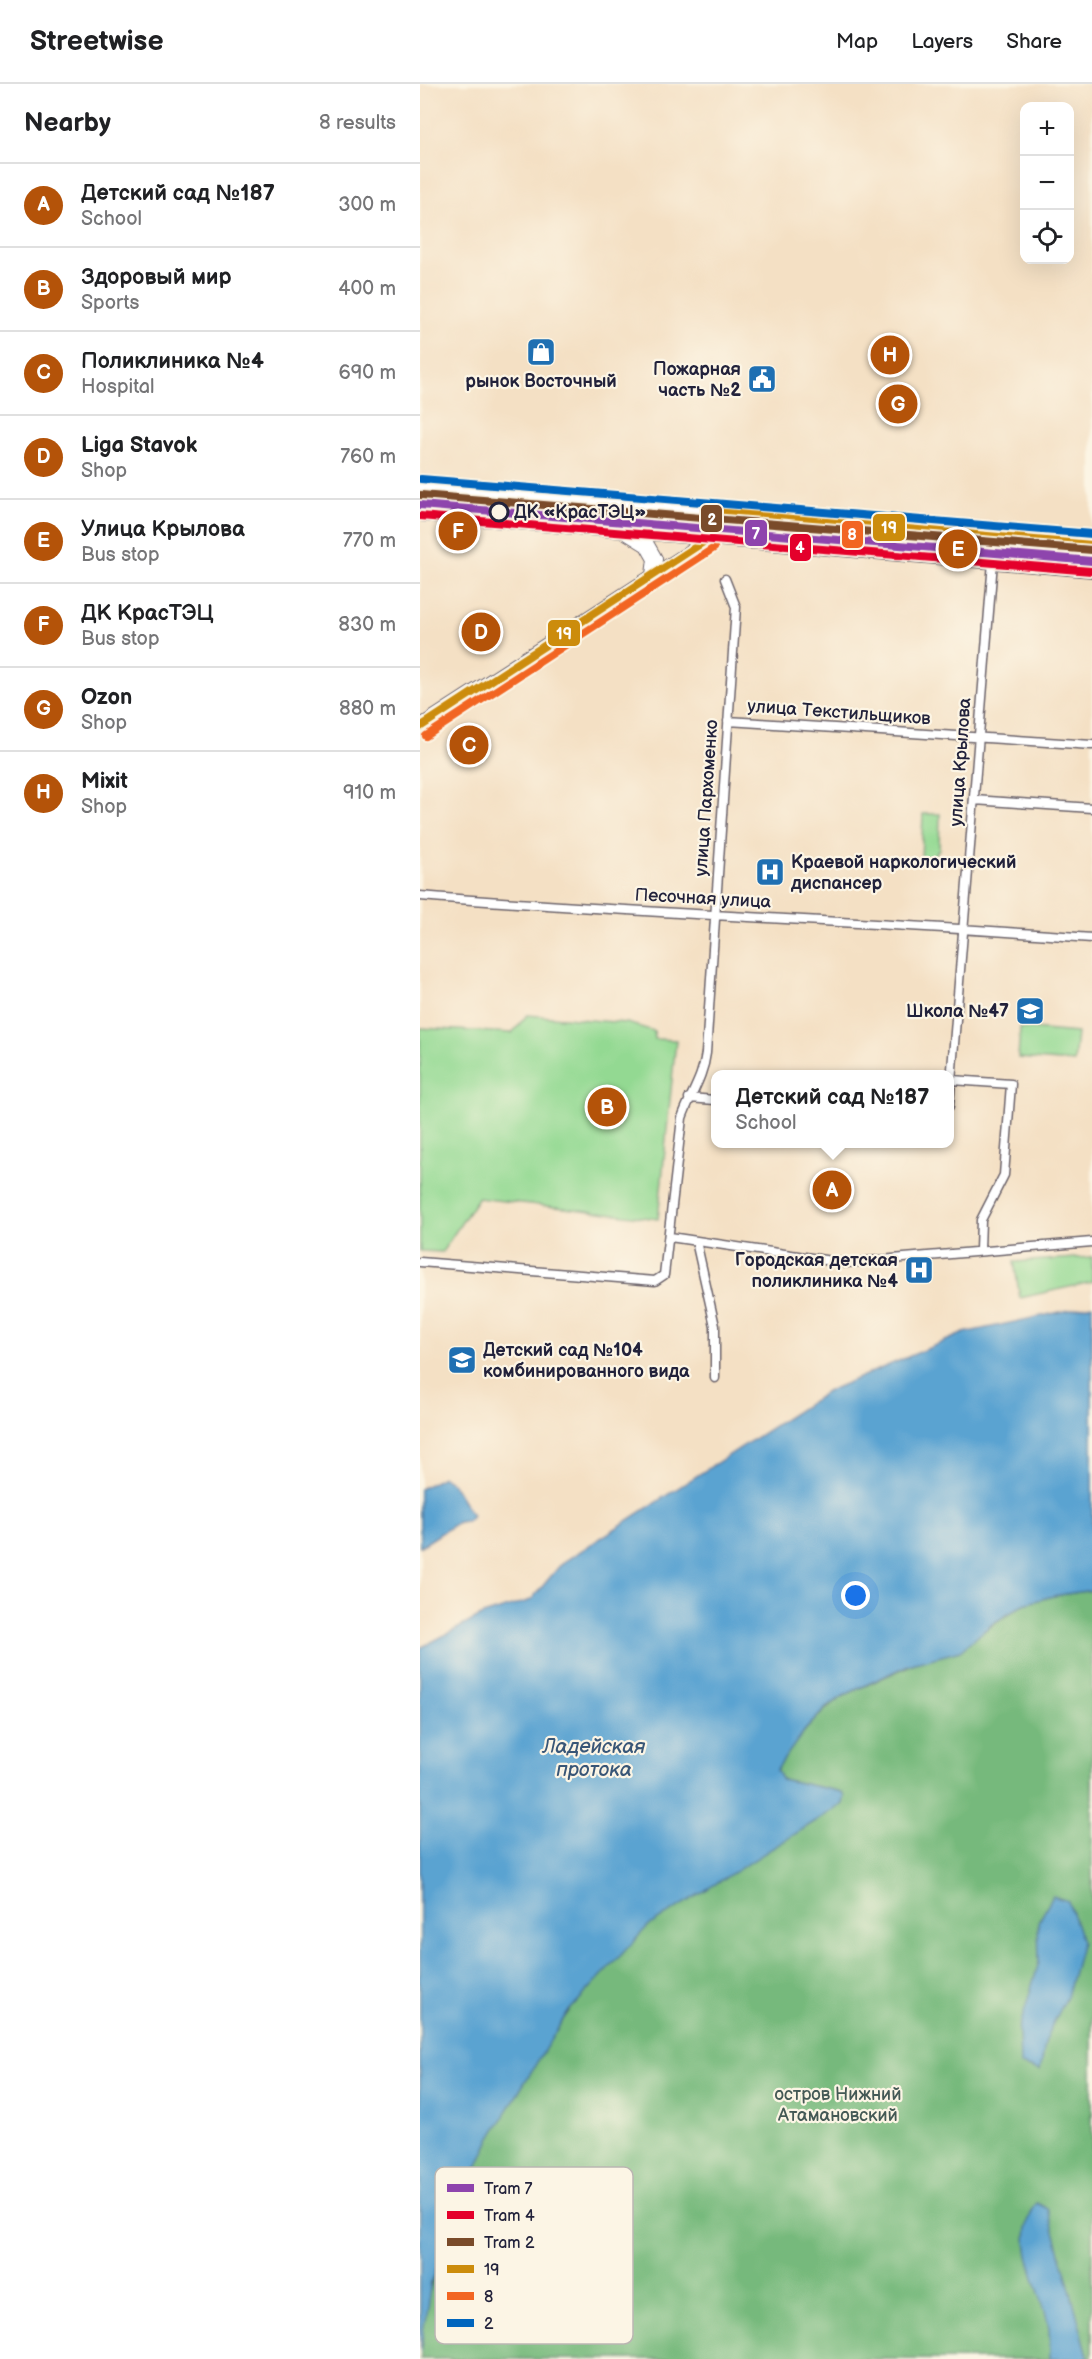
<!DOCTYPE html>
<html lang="en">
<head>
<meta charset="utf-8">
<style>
  :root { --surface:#fff; --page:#f2f2f2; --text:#202124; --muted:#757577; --line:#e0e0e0; --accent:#b45309 }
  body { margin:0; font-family:"Balsamiq Sans",sans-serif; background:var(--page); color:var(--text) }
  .controls { position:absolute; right:18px; top:18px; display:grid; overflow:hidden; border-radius:12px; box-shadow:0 6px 24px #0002 }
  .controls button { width:54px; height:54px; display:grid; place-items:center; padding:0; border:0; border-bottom:2px solid var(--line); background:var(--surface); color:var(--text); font:30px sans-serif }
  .you { position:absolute; left:436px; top:1512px; width:21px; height:21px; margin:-15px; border:4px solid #fff; border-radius:50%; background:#1a73e8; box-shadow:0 0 0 9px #1a73e833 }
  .badge { display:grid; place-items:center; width:39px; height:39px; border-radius:50%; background:var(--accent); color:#fff; font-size:20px; font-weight:700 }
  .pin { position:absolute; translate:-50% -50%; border:3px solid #fff; box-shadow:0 2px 6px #0006 }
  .popup { position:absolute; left:291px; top:986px; width:243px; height:78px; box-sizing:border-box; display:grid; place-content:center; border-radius:12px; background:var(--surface); filter:drop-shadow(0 2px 4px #0005); font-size:20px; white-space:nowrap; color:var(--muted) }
  .popup b { font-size:22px; color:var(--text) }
  .popup::after { content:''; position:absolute; left:50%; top:100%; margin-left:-12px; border:12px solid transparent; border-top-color:var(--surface) }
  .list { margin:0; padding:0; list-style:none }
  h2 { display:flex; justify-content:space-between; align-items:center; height:78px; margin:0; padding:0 24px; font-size:26px }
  h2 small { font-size:20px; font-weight:400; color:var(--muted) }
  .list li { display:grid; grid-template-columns:39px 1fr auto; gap:18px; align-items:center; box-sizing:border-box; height:84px; padding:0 24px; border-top:2px solid var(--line) }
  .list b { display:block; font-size:22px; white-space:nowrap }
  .list p { margin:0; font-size:20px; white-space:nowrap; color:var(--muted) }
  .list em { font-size:20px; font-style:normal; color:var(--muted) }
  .icon { flex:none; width:33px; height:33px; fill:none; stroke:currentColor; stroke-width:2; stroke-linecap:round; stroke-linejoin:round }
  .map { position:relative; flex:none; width:672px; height:2275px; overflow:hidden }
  header { display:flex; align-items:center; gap:36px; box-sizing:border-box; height:84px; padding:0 30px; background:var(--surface); border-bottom:2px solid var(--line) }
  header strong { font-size:28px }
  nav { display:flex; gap:33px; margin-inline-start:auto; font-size:21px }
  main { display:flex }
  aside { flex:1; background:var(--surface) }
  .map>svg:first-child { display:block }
  .green { fill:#93d992; stroke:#5a7e66; stroke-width:1.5 }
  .forest { fill:#76b97c; stroke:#4c6e5c; stroke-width:1.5 }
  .water { fill:#5aa3d1; stroke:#3e6286; stroke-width:1.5 }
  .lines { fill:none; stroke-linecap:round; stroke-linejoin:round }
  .minor-casing { stroke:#6c646b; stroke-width:11 }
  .primary-casing { stroke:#6c646b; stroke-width:16 }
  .trunk-casing { stroke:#6c646b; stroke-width:16 }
  .minor { stroke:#fff; stroke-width:8 }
  .primary { stroke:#fff; stroke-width:14 }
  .trunk { stroke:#fff; stroke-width:14 }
  .bus-1-casing { stroke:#fcf5e5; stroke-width:12 }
  .bus-2-casing { stroke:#fcf5e5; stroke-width:12 }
  .bus-3-casing { stroke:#fcf5e5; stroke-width:12 }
  .bus-1 { stroke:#cc8c0c; stroke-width:8 }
  .bus-2 { stroke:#f26522; stroke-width:8 }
  .bus-3 { stroke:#0065bd; stroke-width:8 }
  .tram-1-casing { stroke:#fcf5e5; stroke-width:12 }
  .tram-2-casing { stroke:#fcf5e5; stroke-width:12 }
  .tram-3-casing { stroke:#fcf5e5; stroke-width:12 }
  .tram-1 { stroke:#8e44ad; stroke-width:8 }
  .tram-2 { stroke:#e4002b; stroke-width:8 }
  .tram-3 { stroke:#7a4b2a; stroke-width:8 }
  .stop-dot { fill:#fcf5e5; stroke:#22223b; stroke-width:3 }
  .labels { text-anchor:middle; stroke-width:4.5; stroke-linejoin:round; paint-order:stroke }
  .poi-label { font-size:18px; font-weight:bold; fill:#22223b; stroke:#fcf5e5; text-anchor:end }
  .stop-label { font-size:18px; font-weight:bold; fill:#22223b; stroke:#fcf5e5; text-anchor:start }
  .street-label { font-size:18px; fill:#22223b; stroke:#fcf5e5 }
  .park-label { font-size:18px; fill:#445955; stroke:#fcf5e5 }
  .water-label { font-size:20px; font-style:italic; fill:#385677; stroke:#fcf5e5 }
  .key { fill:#fcf5e5; stroke:#bbb6b2; stroke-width:1.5 }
  .key-label { font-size:16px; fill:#22223b }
  .line-badge { stroke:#fcf5e5; stroke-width:2 }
  .badge-label { font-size:16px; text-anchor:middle; font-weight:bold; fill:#fff }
</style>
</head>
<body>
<header>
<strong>Streetwise</strong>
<nav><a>Map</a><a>Layers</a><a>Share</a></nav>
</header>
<main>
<aside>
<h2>Nearby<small>8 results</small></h2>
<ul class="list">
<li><span class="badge">A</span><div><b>Детский сад №187</b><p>School</p></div><em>300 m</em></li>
<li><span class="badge">B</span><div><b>Здоровый мир</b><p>Sports</p></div><em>400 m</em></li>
<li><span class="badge">C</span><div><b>Поликлиника №4</b><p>Hospital</p></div><em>690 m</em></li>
<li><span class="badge">D</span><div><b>Liga Stavok</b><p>Shop</p></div><em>760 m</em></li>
<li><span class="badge">E</span><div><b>Улица Крылова</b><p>Bus stop</p></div><em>770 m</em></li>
<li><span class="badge">F</span><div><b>ДК КрасТЭЦ</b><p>Bus stop</p></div><em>830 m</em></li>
<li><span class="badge">G</span><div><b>Ozon</b><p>Shop</p></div><em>880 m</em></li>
<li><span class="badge">H</span><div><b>Mixit</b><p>Shop</p></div><em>910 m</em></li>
</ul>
</aside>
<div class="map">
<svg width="672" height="2275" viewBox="0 0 672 2275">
  <rect width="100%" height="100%" fill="#fcf5e5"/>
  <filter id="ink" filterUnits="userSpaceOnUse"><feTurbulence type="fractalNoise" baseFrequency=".0167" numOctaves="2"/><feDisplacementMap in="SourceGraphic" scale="12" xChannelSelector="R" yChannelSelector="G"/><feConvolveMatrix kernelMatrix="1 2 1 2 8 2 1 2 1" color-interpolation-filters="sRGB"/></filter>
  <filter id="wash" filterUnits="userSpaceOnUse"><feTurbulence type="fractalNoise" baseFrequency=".008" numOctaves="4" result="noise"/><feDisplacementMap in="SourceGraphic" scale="24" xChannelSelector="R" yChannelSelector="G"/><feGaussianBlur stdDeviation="1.35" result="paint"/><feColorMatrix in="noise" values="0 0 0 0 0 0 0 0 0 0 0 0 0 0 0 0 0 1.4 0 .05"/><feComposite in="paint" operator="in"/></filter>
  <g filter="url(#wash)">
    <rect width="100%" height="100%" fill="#f4e0c4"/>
    <path class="green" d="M503,730H520L519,765L509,777L501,776Z
      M107,931L207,939L234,947L235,955L256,956L238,1135L58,1114L22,1168L0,1167V944L92,949Z
      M600,944L657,949L654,978L598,974Z
      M672,1173V1198L600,1214L594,1178Z"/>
    <path class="forest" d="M672,1506V2275H0C0,2152 131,1917 229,1841C269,1810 315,1785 359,1758C371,1750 387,1744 398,1735C407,1728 415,1717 422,1708L361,1695L356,1686C375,1657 395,1631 425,1611L561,1549L604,1520L633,1512Z"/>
    <path class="water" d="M672,1221V1506L633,1512L604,1520L572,1540L540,1567L488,1581L425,1611L406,1624L385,1646L356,1686L361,1695L422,1708L425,1712L423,1720L228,1842L147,1929L69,2057L35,2132L11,2198L0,2269V1564L63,1531L111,1516L142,1479L408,1307L544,1249Z
      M23,1393L33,1400L52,1432L48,1437L38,1438L0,1463V1405Z
      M633,1812L648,1817L662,1858L647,1913L627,1951L620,1986L600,1981L599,1945L619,1878L618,1839Z
      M617,2119L628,2125L669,2275H630C630,2263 630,2250 628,2238C619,2200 591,2154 617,2119Z"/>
  </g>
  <g filter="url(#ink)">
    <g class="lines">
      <g class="minor-casing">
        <path id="minor" d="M308,637L672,661
          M554,716L672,724
          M0,812C224,830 448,837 672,854
          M532,996L591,1000L584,1091L561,1136L560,1166
          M269,1014L295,1016
          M529,1022L575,453
          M250,1153L425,1179L672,1158
          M276,1157L295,1242V1294
          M0,1178L235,1197L244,1191L262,1034C270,1011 283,994 286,969L316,523L305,495"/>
      </g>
      <g class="primary-casing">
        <path id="primary" d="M0,643L275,465L288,455L293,428"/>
      </g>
      <g class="trunk-casing">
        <path id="trunk" d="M0,405L672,461
          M0,430L672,486
          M206,448L227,461L235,475L233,491"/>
      </g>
      <use href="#minor" class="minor"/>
      <use href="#primary" class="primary"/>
      <use href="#trunk" class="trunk"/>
      <g class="bus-1-casing">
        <path id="bus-1" d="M288,455L293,428L672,461
          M0,643L288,455"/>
      </g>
      <g class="bus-2-casing">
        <path id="bus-2" d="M298,457L302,439L671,471
          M6,652L294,464"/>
      </g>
      <g class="bus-3-casing">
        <path id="bus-3" d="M1,395L672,450"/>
      </g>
      <use href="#bus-1" class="bus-1"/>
      <use href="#bus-2" class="bus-2"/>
      <use href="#bus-3" class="bus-3"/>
      <g class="tram-1-casing">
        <path id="tram-1" d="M0,421L672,477"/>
      </g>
      <g class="tram-2-casing">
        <path id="tram-2" d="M0,432L671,487"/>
      </g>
      <g class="tram-3-casing">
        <path id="tram-3" d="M1,411L672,466"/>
      </g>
      <use href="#tram-1" class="tram-1"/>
      <use href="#tram-2" class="tram-2"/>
      <use href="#tram-3" class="tram-3"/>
    </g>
  </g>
  <defs>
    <g id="shop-square" transform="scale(1.5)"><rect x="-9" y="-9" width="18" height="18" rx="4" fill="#1f6fb2" stroke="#fcf5e5"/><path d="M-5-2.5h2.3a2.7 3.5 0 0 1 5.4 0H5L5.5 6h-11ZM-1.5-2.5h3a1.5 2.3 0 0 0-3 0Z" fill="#fff"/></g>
    <g id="civic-square" transform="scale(1.5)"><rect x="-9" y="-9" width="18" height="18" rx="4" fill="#1f6fb2" stroke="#fcf5e5"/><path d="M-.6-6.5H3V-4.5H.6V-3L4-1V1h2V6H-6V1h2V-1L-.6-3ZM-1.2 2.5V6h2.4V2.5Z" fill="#fff"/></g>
    <g id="hospital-square" transform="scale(1.5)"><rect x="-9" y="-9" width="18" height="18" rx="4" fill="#1f6fb2" stroke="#fcf5e5"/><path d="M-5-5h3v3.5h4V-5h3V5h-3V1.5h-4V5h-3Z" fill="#fff"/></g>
    <g id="school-square" transform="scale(1.5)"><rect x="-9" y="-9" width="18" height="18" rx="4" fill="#1f6fb2" stroke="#fcf5e5"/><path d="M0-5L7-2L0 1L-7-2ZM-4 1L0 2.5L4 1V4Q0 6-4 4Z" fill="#fff"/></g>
  </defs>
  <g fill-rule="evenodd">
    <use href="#shop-square" x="121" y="268"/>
    <use href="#civic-square" x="342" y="295"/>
    <use href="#hospital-square" x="350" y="788"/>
    <use href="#school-square" x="610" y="927"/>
    <use href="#hospital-square" x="499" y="1186"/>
    <use href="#school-square" x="42" y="1276"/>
  </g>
  <circle class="stop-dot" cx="79" cy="428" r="9"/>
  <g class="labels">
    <g class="poi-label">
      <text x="321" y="291">Пожарная<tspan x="321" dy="21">часть №2</tspan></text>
      <text x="121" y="303" text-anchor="middle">рынок Восточный</text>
      <text x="371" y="784" text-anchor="start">Краевой наркологический<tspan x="371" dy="21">диспансер</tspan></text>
      <text x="589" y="933">Школа №47</text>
      <text x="478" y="1182">Городская детская<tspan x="478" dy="21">поликлиника №4</tspan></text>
      <text x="63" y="1272" text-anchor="start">Детский сад №104<tspan x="63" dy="21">комбинированного вида</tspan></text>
    </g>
    <g class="stop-label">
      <text x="94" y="434">ДК «КрасТЭЦ»</text>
    </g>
    <g class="street-label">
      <text transform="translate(419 628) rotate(4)" y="6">улица Текстильщиков</text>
      <text transform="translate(540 678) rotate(-86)" y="6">улица Крылова</text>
      <text transform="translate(286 714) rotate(-86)" y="6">улица Пархоменко</text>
      <text transform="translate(283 814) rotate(3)" y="6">Песочная улица</text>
    </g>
    <g class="park-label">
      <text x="418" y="2016">остров Нижний<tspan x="418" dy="21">Атамановский</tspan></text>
    </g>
    <g class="water-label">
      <text x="174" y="1669">Ладейская<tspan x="174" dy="23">протока</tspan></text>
    </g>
  </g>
  <rect x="15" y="2083" width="198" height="177" rx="9" class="key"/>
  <rect x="27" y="2100" width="27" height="8" fill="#8e44ad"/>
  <rect x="27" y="2127" width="27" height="8" fill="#e4002b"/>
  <rect x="27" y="2154" width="27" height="8" fill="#7a4b2a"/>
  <rect x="27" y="2181" width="27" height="8" fill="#cc8c0c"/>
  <rect x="27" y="2208" width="27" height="8" fill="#f26522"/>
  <rect x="27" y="2235" width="27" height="8" fill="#0065bd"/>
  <g class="key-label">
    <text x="64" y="2110">Tram 7</text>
    <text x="64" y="2137">Tram 4</text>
    <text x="64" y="2164">Tram 2</text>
    <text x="64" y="2191">19</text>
    <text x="64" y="2218">8</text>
    <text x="64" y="2245">2</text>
  </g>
  <g class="line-badge">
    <rect x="280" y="420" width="23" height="29" rx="6" fill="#7a4b2a"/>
    <rect x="452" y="429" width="34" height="29" rx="6" fill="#cc8c0c"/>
    <rect x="324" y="435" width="24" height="28" rx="6" fill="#8e44ad"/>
    <rect x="421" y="436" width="23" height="29" rx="6" fill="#f26522"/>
    <rect x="369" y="449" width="23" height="29" rx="6" fill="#e4002b"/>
    <rect x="127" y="535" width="34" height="28" rx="6" fill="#cc8c0c"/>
  </g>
  <g class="badge-label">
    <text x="292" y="441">2</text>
    <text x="469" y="449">19</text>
    <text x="336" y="455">7</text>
    <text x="432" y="456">8</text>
    <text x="380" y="469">4</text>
    <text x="144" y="555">19</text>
  </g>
</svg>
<div class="controls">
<button>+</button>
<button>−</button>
<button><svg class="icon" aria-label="locate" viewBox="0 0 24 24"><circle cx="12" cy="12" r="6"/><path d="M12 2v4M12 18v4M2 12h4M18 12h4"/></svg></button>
</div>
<div class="you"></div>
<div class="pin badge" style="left:412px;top:1106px">A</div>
<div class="popup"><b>Детский сад №187</b>School</div>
<div class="pin badge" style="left:187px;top:1023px">B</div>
<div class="pin badge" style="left:49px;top:661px">C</div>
<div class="pin badge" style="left:61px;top:548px">D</div>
<div class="pin badge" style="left:538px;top:465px">E</div>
<div class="pin badge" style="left:38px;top:447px">F</div>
<div class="pin badge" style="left:478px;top:320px">G</div>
<div class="pin badge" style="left:470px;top:271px">H</div>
</div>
</main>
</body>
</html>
